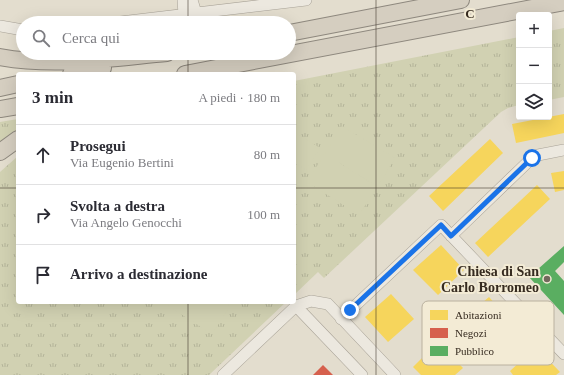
<!DOCTYPE html>
<html lang="it">
<head>
<meta charset="utf-8">
<style>
  :root { --surface:#fff; --page:#f7f7f7; --text:#2b2b33; --muted:#7c7c81; --line:#e1e1e2 }
  body { margin:0; font-family:"Times New Roman",serif; background:var(--page); color:var(--text) }
  .controls { position:absolute; right:12px; top:12px; display:grid; overflow:hidden; border-radius:4px; box-shadow:0 4px 16px #0002 }
  .controls button { width:36px; height:36px; display:grid; place-items:center; padding:0; border:0; border-bottom:1px solid var(--line); background:var(--surface); color:var(--text); font:20px sans-serif }
  .stop { position:absolute; width:12px; height:12px; margin:-9px; border:3px solid #1a73e8; border-radius:50%; background:#fff }
  .stop.end { background:#1a73e8; border-color:#fff; box-shadow:0 1px 4px #0008 }
  .list { margin:0; padding:0; list-style:none }
  h2 { display:flex; justify-content:space-between; align-items:center; height:52px; margin:0; padding:0 16px; font-size:17px }
  h2 small { font-size:13px; font-weight:400; color:var(--muted) }
  .list li { display:grid; grid-template-columns:26px 1fr auto; gap:12px; align-items:center; box-sizing:border-box; height:60px; padding:0 16px; border-top:1px solid var(--line) }
  .list b { display:block; font-size:15px; white-space:nowrap }
  .list p { margin:0; font-size:13px; white-space:nowrap; color:var(--muted) }
  .list em { font-size:13px; font-style:normal; color:var(--muted) }
  .icon { flex:none; width:22px; height:22px; fill:none; stroke:currentColor; stroke-width:2; stroke-linecap:round; stroke-linejoin:round }
  .map { position:relative; flex:none; width:564px; height:375px; overflow:hidden }
  .search { position:absolute; background:var(--surface); box-shadow:0 4px 16px #0002; left:16px; top:16px; width:280px; height:44px; display:flex; align-items:center; gap:10px; box-sizing:border-box; padding:0 14px; border-radius:22px; color:var(--muted); font-size:15px }
  .panel { position:absolute; background:var(--surface); box-shadow:0 4px 16px #0002; left:16px; top:72px; width:280px; height:232px; border-radius:4px }
  .map>svg:first-child { display:block }
  .grass { fill:url(#grass-tufts) }
  .garden { fill:#d1d1b2 }
  .homes { fill:#f6d55c }
  .shops { fill:#d6604d }
  .public { fill:#5aae61 }
  .lines { fill:none; stroke-linecap:round; stroke-linejoin:round }
  .minor-casing { stroke:#a8a297; stroke-width:12 }
  .highway-casing { stroke:#8e887e; stroke-width:18 }
  .minor { stroke:#ece8df; stroke-width:11 }
  .highway { stroke:#d5cec0; stroke-width:16 }
  .route { stroke:#1a73e8; stroke-width:5 }
  .grid { fill:none; stroke:#362b20; stroke-width:1; stroke-opacity:0.55 }
  .poi-dot { fill:#73695d; stroke:#f3ebd5; stroke-width:1.5 }
  .labels { text-anchor:middle; stroke-width:4; stroke-linejoin:round; paint-order:stroke }
  .poi-label { font-size:14px; font-weight:bold; fill:#362b20; stroke:#f3ebd5; text-anchor:end }
  .key { fill:#f3ebd5; stroke:#bab19f; stroke-width:1 }
  .key-label { font-size:11px; fill:#362b20 }
  .grid-label { font-size:13px; text-anchor:middle; font-weight:bold; fill:#362b20; stroke:#f3ebd5; stroke-width:4; stroke-linejoin:round; paint-order:stroke }
</style>
</head>
<body>
<div class="map">
<svg width="564" height="375" viewBox="0 0 564 375">
  <defs>
    <pattern id="grass-tufts" width="24" height="20" patternUnits="userSpaceOnUse"><rect width="24" height="20" fill="#d1d1b2"/><path d="M3 7l-1-3M5 7V3M7 7l1-3M15 17l-1-3M17 17v-4M19 17l1-3" fill="none" stroke="#b4b499"/></pattern>
  </defs>
  <rect width="100%" height="100%" fill="#e3ddce"/>
  <path class="grass" d="M564,28V97L549,100V31Z
    M519,37V105L508,108L501,112L324,278L318,272L294,295V81Z
    M18,119V132L0,145V122Z
    M18,156V302H286L209,375H0V172Z"/>
  <path class="garden" d="M342,126L395,158L378,186L338,162L377,187L359,215L307,182Z
    M294,132L320,148L306,170L294,162Z
    M162,302H224L230,306L212,334Z"/>
  <path class="homes" d="M564,114V133L516,143L512,124Z
    M490,139L503,153L443,211L429,196Z
    M564,171V190L555,192L551,173Z
    M537,185L550,199L488,257L475,243Z
    M441,245L464,270L438,295L413,270Z
    M391,294L414,319L388,342L365,317Z
    M489,297L512,323L485,347L461,321Z
    M438,342L463,368L455,375H421L413,367Z
    M536,347L560,372L556,375H513L510,371Z"/>
  <path class="shops" d="M323,365L333,375H313Z"/>
  <path class="public" d="M564,246V262L555,271L564,281V315L529,277Z"/>
  <g class="lines">
    <g class="minor-casing">
      <path id="minor" d="M183,0L184,15
        M192,0L196,13
        M112,23L306,0
        M0,26L23,30
        M451,236L532,158L538,155L564,150
        M296,306L362,375
        M341,319L441,225L564,354
        M223,375L296,306L311,301L328,304L395,375"/>
    </g>
    <g class="highway-casing">
      <path id="highway" d="M289,33L461,0
        M0,57C55,67 112,58 167,53
        M71,74L103,68
        M185,74L564,2
        M0,88L18,84
        M0,109L18,106
        M0,152L18,139"/>
    </g>
    <use href="#minor" class="minor"/>
    <use href="#highway" class="highway"/>
  </g>
  <g class="lines">
    <path class="route" d="M350,310L441,225L451,236L532,158"/>
  </g>
  <path class="grid" d="M188,0V23M376,0V375M188,53V74M0,188H18M294,188H564M188,302V375"/>
  <circle class="poi-dot" cx="547" cy="279" r="4"/>
  <g class="labels">
    <g class="poi-label">
      <text x="539" y="276">Chiesa di San<tspan x="539" dy="16">Carlo Borromeo</tspan></text>
    </g>
  </g>
  <rect x="422" y="301" width="132" height="64" rx="6" class="key"/>
  <rect x="430" y="310" width="18" height="10" fill="#f6d55c"/>
  <rect x="430" y="328" width="18" height="10" fill="#d6604d"/>
  <rect x="430" y="346" width="18" height="10" fill="#5aae61"/>
  <g class="key-label">
    <text x="455" y="319">Abitazioni</text>
    <text x="455" y="337">Negozi</text>
    <text x="455" y="355">Pubblico</text>
  </g>
  <g class="grid-label">
    <text x="470" y="18">C</text>
  </g>
</svg>
<div class="controls">
<button>+</button>
<button>−</button>
<button><svg class="icon" aria-label="layers" viewBox="0 0 24 24"><path d="M12 4l9 5-9 5-9-5zM3 14l9 5 9-5"/></svg></button>
</div>
<div class="stop" style="left:532px;top:158px"></div>
<div class="stop end" style="left:350px;top:310px"></div>
<div class="search"><svg class="icon" aria-label="search" viewBox="0 0 24 24"><circle cx="10" cy="10" r="6"/><path d="M15 15l6 6"/></svg>Cerca qui</div>
<section class="panel">
<h2>3 min<small>A piedi · 180 m</small></h2>
<ul class="list">
<li><svg class="icon" aria-label="ahead" viewBox="0 0 24 24"><path d="M12 20V5M6 11l6-6 6 6"/></svg><div><b>Prosegui</b><p>Via Eugenio Bertini</p></div><em>80 m</em></li>
<li><svg class="icon" aria-label="right" viewBox="0 0 24 24"><path d="M7 20v-9h11M14 6l5 5-5 5"/></svg><div><b>Svolta a destra</b><p>Via Angelo Genocchi</p></div><em>100 m</em></li>
<li><svg class="icon" aria-label="arrive" viewBox="0 0 24 24"><path d="M6 21V4h12l-3 4 3 4H6"/></svg><div><b>Arrivo a destinazione</b></div></li>
</ul>
</section>
</div>
</body>
</html>
